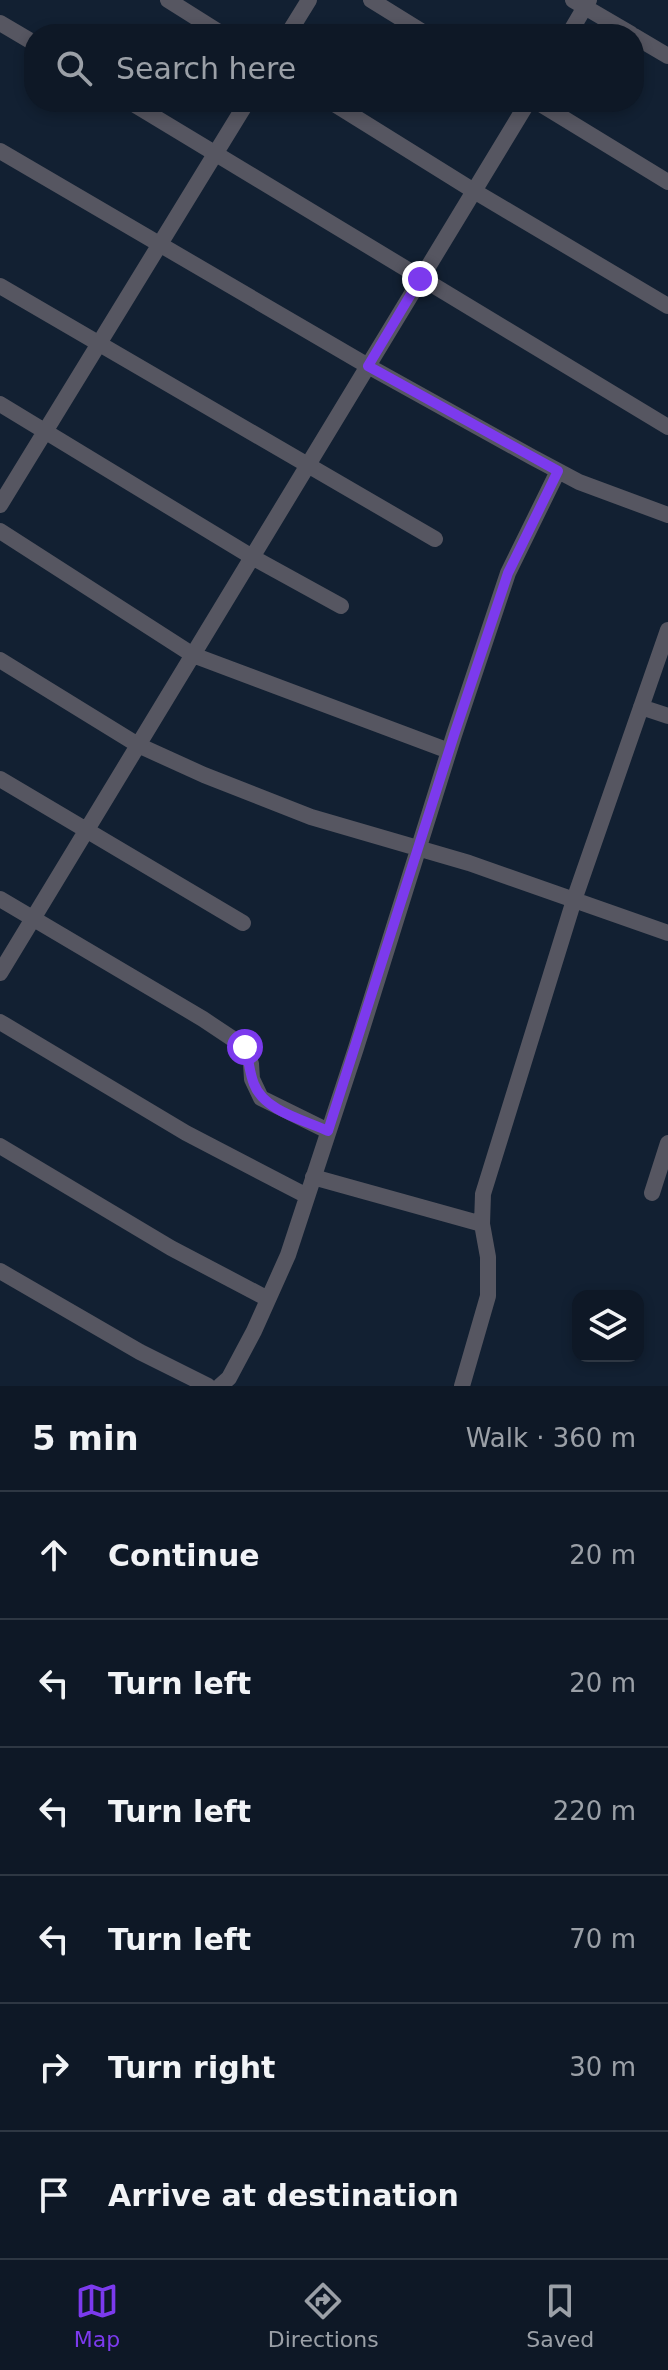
<!DOCTYPE html>
<html lang="en">
<head>
<meta charset="utf-8">
<style>
  :root { --surface:#0e1826; --page:#1c2532; --text:#f1f3f6; --muted:#9ba0a7; --line:#2e3743; --accent:#7c3aed }
  body { margin:0; font-family:"DejaVu Sans",sans-serif; background:var(--page); color:var(--text) }
  .controls { position:absolute; right:24px; bottom:24px; display:grid; overflow:hidden; border-radius:16px; box-shadow:0 4px 12px #0003 }
  .controls button { width:72px; height:72px; display:grid; place-items:center; padding:0; border:0; border-bottom:2px solid var(--line); background:var(--surface); color:var(--text); font:40px sans-serif }
  .stop { position:absolute; width:24px; height:24px; margin:-18px; border:6px solid #7c3aed; border-radius:50%; background:#fff }
  .stop.end { background:#7c3aed; border-color:#fff; box-shadow:0 2px 8px #0008 }
  .list { margin:0; padding:0; list-style:none }
  h2 { display:flex; justify-content:space-between; align-items:center; height:104px; margin:0; padding:0 32px; font-size:34px }
  h2 small { font-size:26px; font-weight:400; color:var(--muted) }
  .list li { display:grid; grid-template-columns:52px 1fr auto; gap:24px; align-items:center; box-sizing:border-box; height:128px; padding:0 32px; border-top:2px solid var(--line) }
  .list b { display:block; font-size:30px; white-space:nowrap }
  .list em { font-size:26px; font-style:normal; color:var(--muted) }
  .icon { flex:none; width:44px; height:44px; fill:none; stroke:currentColor; stroke-width:2; stroke-linecap:round; stroke-linejoin:round }
  .map { position:relative; flex:none; width:668px; height:1386px; overflow:hidden }
  .search { position:absolute; background:var(--surface); box-shadow:0 4px 12px #0003; left:24px; right:24px; top:24px; height:88px; display:flex; align-items:center; gap:20px; box-sizing:border-box; padding:0 28px; border-radius:32px; color:var(--muted); font-size:30px }
  .sheet { height:872px; background:var(--surface) }
  nav { display:flex; justify-content:space-around; align-items:center; box-sizing:border-box; height:112px; border-top:2px solid var(--line); background:var(--surface); font-size:22px; color:var(--muted) }
  nav a { display:grid; justify-items:center; gap:4px }
  nav .on { color:var(--accent) }
  .map>svg:first-child { display:block }
  .lines { fill:none; stroke-linecap:round; stroke-linejoin:round }
  .minor { stroke:#565661; stroke-width:16 }
  .route { stroke:#7c3aed; stroke-width:10 }
</style>
</head>
<body>
<div class="map">
<svg width="668" height="1386" viewBox="0 0 668 1386">
  <rect width="100%" height="100%" fill="#122032"/>
  <g class="lines">
    <path class="minor" d="M168,0L222,34
      M371,0L426,34
      M573,0L631,34
      M0,23L34,43
      M288,34L309,0
      M569,34L589,0
      M634,36L668,56
      M130,102L668,427
      M331,102L474,191L668,306
      M537,102L668,182
      M0,151L368,366L532,457L579,482L668,515
      M0,286L435,539
      M0,404L252,557L341,606
      M0,505L247,102
      M0,531L193,655L449,751
      M0,660L138,745L204,775L311,817L469,863L668,933
      M641,707L668,716
      M0,779L243,923
      M0,899L203,1019L245,1047L251,1064L252,1079L261,1098L328,1131
      M0,973L528,102
      M0,1022L186,1133L307,1196
      M0,1146L171,1248L268,1299
      M313,1177L482,1224
      M652,1193L668,1143
      M0,1271L140,1352L208,1386
      M220,1386L229,1378L254,1331L288,1255L356,1048L454,735L508,573L558,471
      M462,1386L488,1296V1257L482,1224L483,1194L574,900L668,630"/>
  </g>
  <g class="lines">
    <path class="route" d="M245,1047C249,1059 249,1072 254,1084C264,1111 304,1120 328,1131L454,735L508,573L558,471L368,366L420,279"/>
  </g>
</svg>
<div class="controls">
<button><svg class="icon" aria-label="layers" viewBox="0 0 24 24"><path d="M12 4l9 5-9 5-9-5zM3 14l9 5 9-5"/></svg></button>
</div>
<div class="stop" style="left:245px;top:1047px"></div>
<div class="stop end" style="left:420px;top:279px"></div>
<div class="search"><svg class="icon" aria-label="search" viewBox="0 0 24 24"><circle cx="10" cy="10" r="6"/><path d="M15 15l6 6"/></svg>Search here</div>
</div>
<section class="sheet">
<h2>5 min<small>Walk · 360 m</small></h2>
<ul class="list">
<li><svg class="icon" aria-label="ahead" viewBox="0 0 24 24"><path d="M12 20V5M6 11l6-6 6 6"/></svg><div><b>Continue</b></div><em>20 m</em></li>
<li><svg class="icon" aria-label="left" viewBox="0 0 24 24"><path d="M17 20v-9H6M10 6l-5 5 5 5"/></svg><div><b>Turn left</b></div><em>20 m</em></li>
<li><svg class="icon" aria-label="left" viewBox="0 0 24 24"><path d="M17 20v-9H6M10 6l-5 5 5 5"/></svg><div><b>Turn left</b></div><em>220 m</em></li>
<li><svg class="icon" aria-label="left" viewBox="0 0 24 24"><path d="M17 20v-9H6M10 6l-5 5 5 5"/></svg><div><b>Turn left</b></div><em>70 m</em></li>
<li><svg class="icon" aria-label="right" viewBox="0 0 24 24"><path d="M7 20v-9h11M14 6l5 5-5 5"/></svg><div><b>Turn right</b></div><em>30 m</em></li>
<li><svg class="icon" aria-label="arrive" viewBox="0 0 24 24"><path d="M6 21V4h12l-3 4 3 4H6"/></svg><div><b>Arrive at destination</b></div></li>
</ul>
</section>
<nav>
<a class="on"><svg class="icon" aria-label="map" viewBox="0 0 24 24"><path d="M3 6l6-2 6 2 6-2v14l-6 2-6-2-6 2zM9 4v14M15 6v14"/></svg>Map</a>
<a><svg class="icon" aria-label="directions" viewBox="0 0 24 24"><path d="M12 3l9 9-9 9-9-9zM9 14v-3h6M13 9l2 2-2 2"/></svg>Directions</a>
<a><svg class="icon" aria-label="saved" viewBox="0 0 24 24"><path d="M7 4h10v16l-5-4-5 4z"/></svg>Saved</a>
</nav>
</body>
</html>
